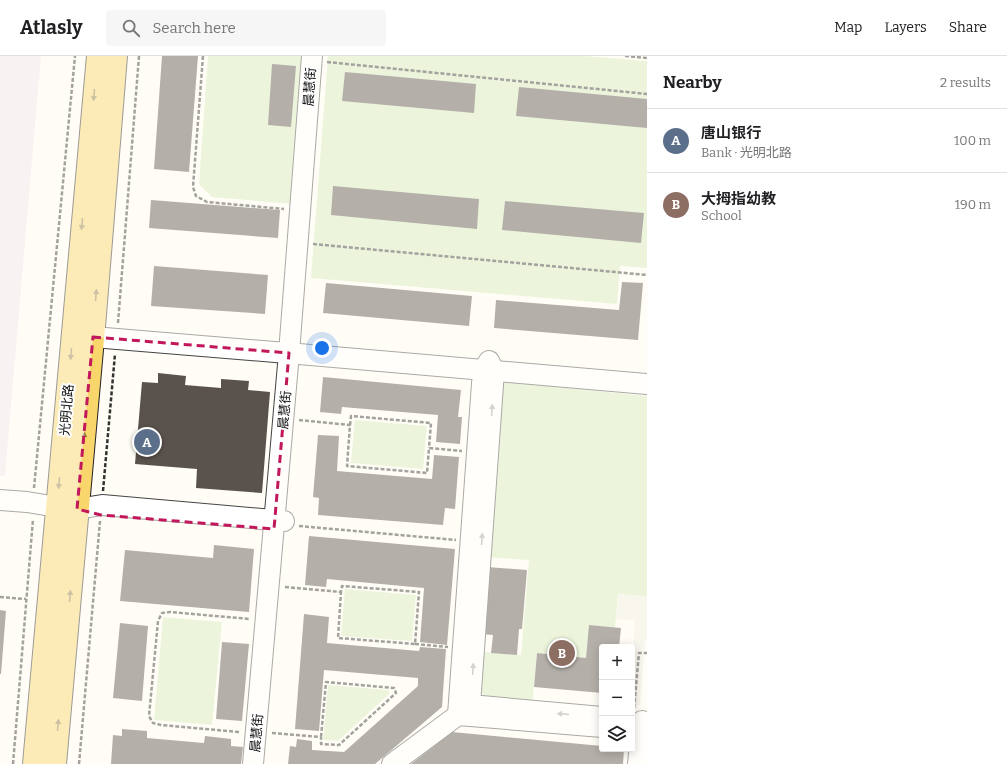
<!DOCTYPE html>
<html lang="en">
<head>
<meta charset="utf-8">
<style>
  :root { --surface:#fff; --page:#f6f6f6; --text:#202124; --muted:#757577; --line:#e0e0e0; --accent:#c4262e }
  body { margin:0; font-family:Bitter,"Noto Sans SC",serif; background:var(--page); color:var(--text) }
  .controls { position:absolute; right:12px; bottom:12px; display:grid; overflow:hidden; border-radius:4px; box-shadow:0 2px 10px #0003 }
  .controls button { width:36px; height:36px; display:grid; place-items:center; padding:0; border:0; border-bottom:1px solid var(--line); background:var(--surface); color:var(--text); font:20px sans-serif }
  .you { position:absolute; left:322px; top:292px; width:14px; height:14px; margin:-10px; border:3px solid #fff; border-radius:50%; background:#1a73e8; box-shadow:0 0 0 6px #1a73e833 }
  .badge { display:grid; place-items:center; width:26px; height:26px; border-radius:50%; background:var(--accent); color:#fff; font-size:13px; font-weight:700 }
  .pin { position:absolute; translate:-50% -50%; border:2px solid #fff; box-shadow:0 1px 4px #0006 }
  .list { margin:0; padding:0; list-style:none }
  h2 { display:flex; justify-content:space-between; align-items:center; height:52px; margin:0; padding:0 16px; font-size:17px }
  h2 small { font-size:13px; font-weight:400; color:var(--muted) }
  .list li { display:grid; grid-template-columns:26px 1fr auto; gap:12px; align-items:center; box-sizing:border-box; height:64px; padding:0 16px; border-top:1px solid var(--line) }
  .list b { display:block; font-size:15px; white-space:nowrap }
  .list p { margin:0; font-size:13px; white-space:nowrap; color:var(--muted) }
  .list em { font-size:13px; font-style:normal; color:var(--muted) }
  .icon { flex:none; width:22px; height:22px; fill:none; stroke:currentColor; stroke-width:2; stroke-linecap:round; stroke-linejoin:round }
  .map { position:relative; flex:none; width:647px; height:708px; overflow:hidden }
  header { display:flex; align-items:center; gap:24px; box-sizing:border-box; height:56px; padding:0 20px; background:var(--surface); border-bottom:1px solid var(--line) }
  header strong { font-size:19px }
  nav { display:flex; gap:22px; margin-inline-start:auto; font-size:14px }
  .search { width:280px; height:36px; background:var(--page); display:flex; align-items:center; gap:10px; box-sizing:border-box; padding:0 14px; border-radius:4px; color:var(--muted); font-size:15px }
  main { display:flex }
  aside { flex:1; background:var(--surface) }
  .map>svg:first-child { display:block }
  .industrial { fill:#eee6ef }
  .green { fill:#d5ebbd }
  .plaza { fill:#f1ede2 }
  .building { fill:#5a524d }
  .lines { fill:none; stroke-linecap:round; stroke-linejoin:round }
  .minor-casing { stroke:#444; stroke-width:22 }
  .major-casing { stroke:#222; stroke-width:24 }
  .path { stroke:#333; stroke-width:2.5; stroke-dasharray:4 2; stroke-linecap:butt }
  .minor { stroke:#fff; stroke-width:20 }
  .major { stroke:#f9d66b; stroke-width:22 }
  .oneway { fill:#917d42 }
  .oneway2 { fill:#a0a0a0 }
  .marked { fill:none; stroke:#c2185b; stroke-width:3; stroke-dasharray:8 5; stroke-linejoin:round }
  .labels { text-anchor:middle; stroke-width:4; stroke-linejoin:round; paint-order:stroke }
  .street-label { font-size:13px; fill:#111; stroke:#fff }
</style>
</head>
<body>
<header>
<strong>Atlasly</strong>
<div class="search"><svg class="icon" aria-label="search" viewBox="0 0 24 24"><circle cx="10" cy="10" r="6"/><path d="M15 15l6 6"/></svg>Search here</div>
<nav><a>Map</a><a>Layers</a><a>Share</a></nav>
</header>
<main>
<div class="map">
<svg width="647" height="708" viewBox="0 0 647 708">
  <rect width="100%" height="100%" fill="#fffdf5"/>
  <path class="industrial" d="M0,0H41L5,420H0Z"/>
  <path class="green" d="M208,0H304L293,148L212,141L199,128Z
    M328,0H584L647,5V212L620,210L617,248L311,222Z
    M496,325L647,340V541L618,538L615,572L589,569L586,602L537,597L532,652L491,648L471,623L474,595L521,599L529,504L482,501Z
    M355,364L427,370L423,413L351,407Z
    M345,533L416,539L412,585L341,580Z
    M163,561L222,566L212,669L154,664Z
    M328,629L388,634L390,637L338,685L323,684Z"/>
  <path class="plaza" d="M618,538L646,540L647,541V584H645L640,649H635L632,652V605L635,565L616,563Z"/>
  <path class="building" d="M162,0H198L189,116L154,113Z
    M272,8L296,10L291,71L268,69Z
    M345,16L476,28L474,57L342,45Z
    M519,31L647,43V72L516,60Z
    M333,130L479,143L477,173L331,159Z
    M151,144L280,154L278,182L149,172Z
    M505,145L644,157L641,187L502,174Z
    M154,210L268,219L265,258L151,250Z
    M622,226L643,227L638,284L494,272L496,244L619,254Z
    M326,227L472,240L469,270L323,257Z
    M158,317L186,320L185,329L221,332V323L249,325L248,334L270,336L262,437L196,432L197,413L135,408L142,326L158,327Z
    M323,321L461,334L458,361H462L460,388L436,386L438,359L342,351L341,358L320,356Z
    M318,379L339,380L337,415L432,423L434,399L459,401L455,453L445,452L443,469L318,459L319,442L313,441Z
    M309,480L455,493L447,589L420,586L424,532L327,523L326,531L305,529Z
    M214,489L254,493L249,556L120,545L125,494L213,502Z
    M487,511L527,514L522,573H519L517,599L491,597L493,579L482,578Z
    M0,554L6,555L1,618H0Z
    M304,558L329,561L327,587L419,595L420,591L446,593L442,651L375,708H288L290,690L296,691L297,683L312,685V694L344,696L418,630V622L324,614L319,675L295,673Z
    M120,567L148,570L142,645L113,642Z
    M589,569L621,572L619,591H602V637L534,631L537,597L586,602Z
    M222,586L249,588L242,665L216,663Z
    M122,673L147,675V682L204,687L205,680L231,683V690L243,691L241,708H111L113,679L122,680Z
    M452,676L602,690V693H624L623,708H411Z"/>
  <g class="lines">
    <g class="minor-casing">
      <path id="minor" d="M93,281L299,298L647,328
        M0,444L27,446L57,451
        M77,453L102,449L284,465
        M602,661L470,649L494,315L489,305L483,314L458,659L602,671
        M253,708L289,297L312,0
        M392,708L458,659
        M638,708L642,665"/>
    </g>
    <g class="major-casing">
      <path id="major" d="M34,708L98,0
        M55,708L94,271L116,0"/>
    </g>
    <path class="path" d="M203,0L193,131L196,140L207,146L284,153
      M625,0L647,2
      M327,6L647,38
      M313,188L647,219
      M118,267L139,0
      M299,364L350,369L347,410L427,417L429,392L462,395
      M350,369L351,360L431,367L429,392
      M34,432L75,0
      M103,435L115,298
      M299,470L456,484
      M285,531L341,536L342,530L419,536L415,588L338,582L341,536
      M0,541L26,543
      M415,588L448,591
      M634,652L639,597H647
      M239,676L161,669L153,667L149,660L158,565L162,557L170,556L250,563
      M272,677L321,681V688L339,689L396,637L394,632L326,626L321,681
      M13,708L33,463
      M79,708L100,465"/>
    <use href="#minor" class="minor"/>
    <use href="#major" class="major"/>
  </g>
  <defs><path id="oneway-solid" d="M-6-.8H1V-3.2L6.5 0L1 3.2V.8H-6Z"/></defs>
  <g class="oneway">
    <use href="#oneway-solid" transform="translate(94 39) rotate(95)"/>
    <use href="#oneway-solid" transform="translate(82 168) rotate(95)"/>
    <use href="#oneway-solid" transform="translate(96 239) rotate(-85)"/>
    <use href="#oneway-solid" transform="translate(71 298) rotate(95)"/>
    <use href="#oneway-solid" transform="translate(84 382) rotate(-85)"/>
    <use href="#oneway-solid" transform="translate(59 427) rotate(95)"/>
    <use href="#oneway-solid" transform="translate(70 540) rotate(-85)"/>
    <use href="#oneway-solid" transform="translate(58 669) rotate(-85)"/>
  </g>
  <g class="oneway2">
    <use href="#oneway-solid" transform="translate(492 354) rotate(-86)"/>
    <use href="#oneway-solid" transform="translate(482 483) rotate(-86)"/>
    <use href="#oneway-solid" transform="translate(473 613) rotate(-86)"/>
    <use href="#oneway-solid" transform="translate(563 658) rotate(-175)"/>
  </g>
  <path d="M0 0H647V708H0ZM93,281L289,297L274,473L101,459L77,453Z" fill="#fffdf5" fill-opacity=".55" fill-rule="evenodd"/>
  <path class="marked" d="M93,281L289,297L274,473L101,459L77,453Z"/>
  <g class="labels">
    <g class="street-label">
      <text transform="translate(309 31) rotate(-86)" y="5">晨慧街</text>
      <text transform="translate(66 354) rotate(-85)" y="5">光明北路</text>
      <text transform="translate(284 354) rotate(-85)" y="5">晨慧街</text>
      <text transform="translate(256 677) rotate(-85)" y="5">晨慧街</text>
    </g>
  </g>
</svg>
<div class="controls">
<button>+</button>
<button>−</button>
<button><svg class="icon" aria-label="layers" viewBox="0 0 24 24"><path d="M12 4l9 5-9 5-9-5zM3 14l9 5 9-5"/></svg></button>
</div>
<div class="you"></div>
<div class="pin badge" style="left:147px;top:386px;background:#5c6f8a">A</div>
<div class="pin badge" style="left:562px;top:597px;background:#8d6e63">B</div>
</div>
<aside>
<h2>Nearby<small>2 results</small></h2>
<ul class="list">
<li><span class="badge" style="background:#5c6f8a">A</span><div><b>唐山银行</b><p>Bank · 光明北路</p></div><em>100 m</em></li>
<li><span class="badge" style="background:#8d6e63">B</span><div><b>大拇指幼教</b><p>School</p></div><em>190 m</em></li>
</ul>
</aside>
</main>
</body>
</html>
